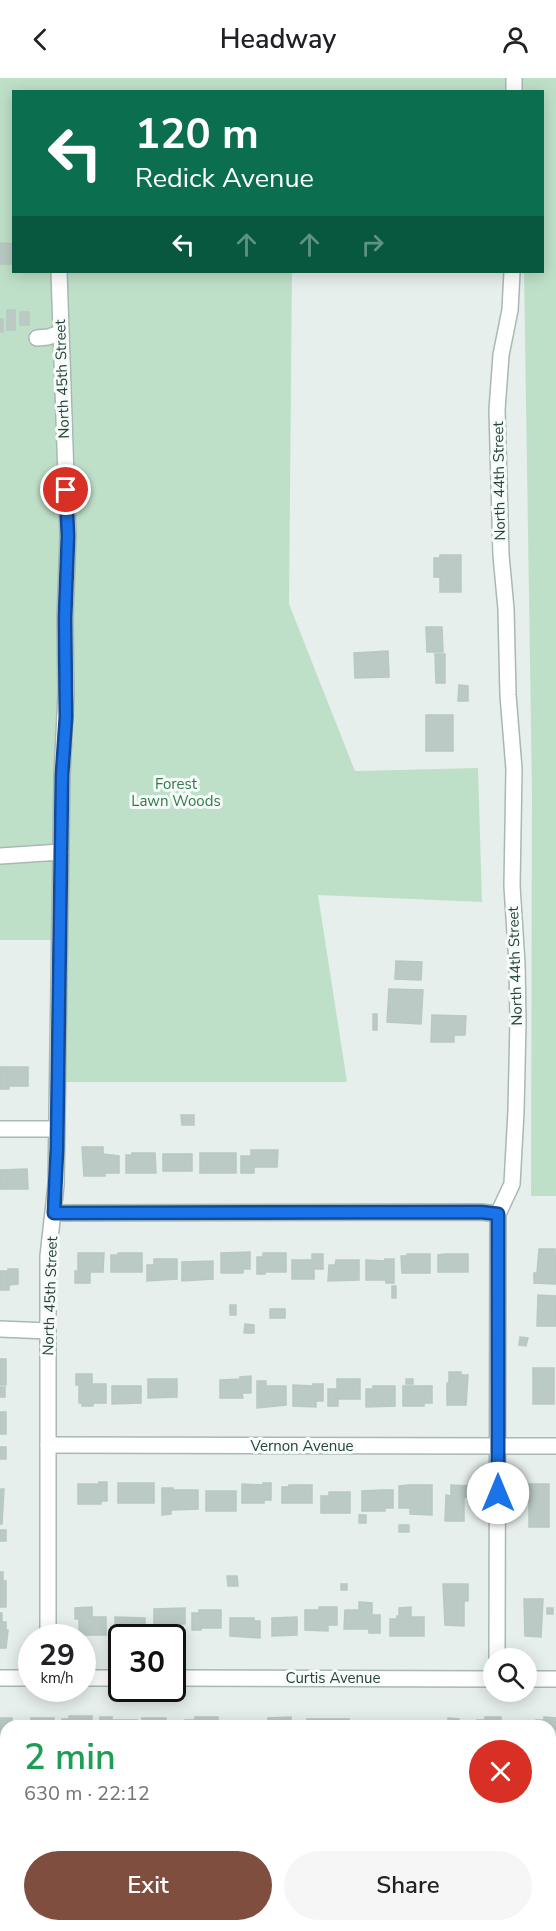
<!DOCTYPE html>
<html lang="en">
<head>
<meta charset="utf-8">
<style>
  body { margin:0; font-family:"Nunito Sans",sans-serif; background:#f6f6f6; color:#202124; height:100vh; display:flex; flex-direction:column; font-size:22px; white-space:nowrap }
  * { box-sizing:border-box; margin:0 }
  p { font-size:20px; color:#757577 }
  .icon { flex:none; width:33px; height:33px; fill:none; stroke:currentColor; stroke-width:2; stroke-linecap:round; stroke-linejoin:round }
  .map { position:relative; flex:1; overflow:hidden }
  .details { position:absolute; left:0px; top:1642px; width:556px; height:212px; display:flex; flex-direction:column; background:#fff; border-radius:18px 18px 0 0; box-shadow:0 3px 15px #0003 }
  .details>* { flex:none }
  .top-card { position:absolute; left:12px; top:12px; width:532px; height:183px; border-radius:0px; box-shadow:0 3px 15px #0003; background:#0b6e4f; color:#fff; overflow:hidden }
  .tools { position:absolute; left:483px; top:1570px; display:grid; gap:12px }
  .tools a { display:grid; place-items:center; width:54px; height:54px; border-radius:50%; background:#fff; box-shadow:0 3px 15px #0003; font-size:30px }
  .speed { position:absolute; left:18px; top:1546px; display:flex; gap:12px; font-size:30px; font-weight:700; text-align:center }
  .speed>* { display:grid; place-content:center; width:78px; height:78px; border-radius:50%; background:#fff; box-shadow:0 3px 15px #0003; line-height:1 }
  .speed small { font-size:15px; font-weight:400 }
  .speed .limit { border:3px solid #111; border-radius:9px; background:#fff; color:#111 }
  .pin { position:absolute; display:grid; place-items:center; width:51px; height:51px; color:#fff; margin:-26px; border:3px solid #fff; border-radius:50%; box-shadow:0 2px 6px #0007 }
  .me { position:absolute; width:66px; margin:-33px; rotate:0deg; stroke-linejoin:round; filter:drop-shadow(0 0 4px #0008) }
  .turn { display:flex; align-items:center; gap:21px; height:126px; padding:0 24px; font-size:27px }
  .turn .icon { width:78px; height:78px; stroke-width:2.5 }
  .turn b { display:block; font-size:42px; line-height:51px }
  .lanes { display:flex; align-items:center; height:57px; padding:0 24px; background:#0003; justify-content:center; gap:30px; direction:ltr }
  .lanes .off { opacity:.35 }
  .round { display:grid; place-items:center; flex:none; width:63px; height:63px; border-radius:32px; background:#f6f6f6 }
  .overview { display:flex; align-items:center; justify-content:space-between; height:102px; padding:0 24px }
  h1 { font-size:36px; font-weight:600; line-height:45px; color:#1e9e55 }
  .primary-button { display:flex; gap:12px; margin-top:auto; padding:12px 24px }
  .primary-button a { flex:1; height:69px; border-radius:36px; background:#7f4e3f; color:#fff; font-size:24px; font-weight:600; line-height:69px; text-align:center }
  .primary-button a+a { background:#f6f6f6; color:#202124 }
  header { display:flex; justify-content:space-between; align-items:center; height:78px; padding:0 24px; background:#fff; font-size:27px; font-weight:600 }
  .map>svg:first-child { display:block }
  .green { fill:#bfe0c8 }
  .building { fill:#bbcac4; stroke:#b8c9c2; stroke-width:1.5 }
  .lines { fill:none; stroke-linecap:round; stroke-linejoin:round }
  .minor-casing { stroke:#a8b8b2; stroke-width:18 }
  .minor { stroke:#fff; stroke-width:15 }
  .route-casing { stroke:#114b97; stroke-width:15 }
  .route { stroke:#1a73e8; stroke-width:10 }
  .labels { text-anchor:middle; stroke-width:6; stroke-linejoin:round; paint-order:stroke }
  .street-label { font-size:15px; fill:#24423a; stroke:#f7fbf9 }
  .park-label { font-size:15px; fill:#2d7a4b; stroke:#f7fbf9 }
</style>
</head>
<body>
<header><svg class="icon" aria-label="back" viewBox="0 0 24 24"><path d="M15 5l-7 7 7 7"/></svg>Headway<svg class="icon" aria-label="person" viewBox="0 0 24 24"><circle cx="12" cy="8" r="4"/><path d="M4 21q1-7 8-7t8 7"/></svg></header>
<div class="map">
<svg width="556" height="1853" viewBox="0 0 556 1853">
  <rect width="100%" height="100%" fill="#e6efeb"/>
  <g class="green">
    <polygon points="0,0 514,0 514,14 14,14 14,194 292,194 289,526 355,693 478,690 482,824 318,817 347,1004 58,1004 60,862 0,862"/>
    <polygon points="521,0 556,0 556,1118 531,1118 532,715 524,194 543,194 543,14 522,13"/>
  </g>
  <g class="building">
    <polygon points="0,165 13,166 14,185 11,186 0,186"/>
    <rect x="7" y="232" width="8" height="20"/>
    <rect x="20" y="234" width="9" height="13"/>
    <rect x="0" y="241" width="3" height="13"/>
    <polygon points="440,477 461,477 461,514 440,514 440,499 434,499 434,480 440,480"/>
    <polygon points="426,549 442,549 443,574 427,574"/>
    <polygon points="388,573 389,599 355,600 354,575"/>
    <polygon points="435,576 445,576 445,605 436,605"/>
    <polygon points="459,607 468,608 468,623 458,623"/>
    <rect x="426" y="637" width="27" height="36"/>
    <polygon points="396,883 422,884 421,902 395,901"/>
    <polygon points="389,911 423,912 421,946 387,944"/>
    <rect x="373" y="936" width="4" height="16"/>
    <polygon points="432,937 466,938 465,957 454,957 454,964 431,964"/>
    <polygon points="0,989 28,989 28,1008 9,1008 9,1011 0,1011"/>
    <polygon points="181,1037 194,1037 194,1047 182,1047"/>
    <polygon points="82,1069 103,1069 103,1076 119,1078 119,1095 105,1095 105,1098 84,1098"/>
    <polygon points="251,1072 278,1072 277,1089 254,1089 254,1095 241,1095 241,1078 251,1078"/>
    <polygon points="132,1075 155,1075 156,1095 126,1095 126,1077 132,1077"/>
    <rect x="200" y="1075" width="36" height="20"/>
    <rect x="163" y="1076" width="29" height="17"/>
    <polygon points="27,1091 28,1111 0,1111 0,1092"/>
    <polygon points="539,1171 555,1171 556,1206 534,1205 534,1195 537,1195"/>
    <polygon points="250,1174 250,1191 243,1191 243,1195 221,1195 221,1175"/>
    <polygon points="78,1175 104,1175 103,1194 90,1194 90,1205 75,1205 75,1193 78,1193"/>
    <polygon points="118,1175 142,1175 142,1194 111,1194 111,1177 118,1177"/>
    <polygon points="263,1175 286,1175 286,1194 265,1194 265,1196 257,1196 257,1179 263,1179"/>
    <polygon points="312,1176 323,1176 323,1191 314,1191 314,1201 292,1201 292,1182 312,1182"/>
    <polygon points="407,1176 430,1176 430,1195 402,1195 401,1178 407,1178"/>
    <polygon points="445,1176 468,1176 468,1194 438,1194 438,1177"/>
    <polygon points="154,1181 177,1181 177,1201 147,1203 147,1187 154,1187"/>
    <polygon points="385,1181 394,1181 394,1205 386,1205 386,1202 366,1202 366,1182 385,1183"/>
    <polygon points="336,1182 359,1182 359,1202 328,1203 329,1187 335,1187"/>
    <polygon points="213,1183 213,1201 182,1203 182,1184"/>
    <polygon points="8,1191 18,1191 18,1206 9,1207 9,1212 0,1212 0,1193 8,1193"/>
    <rect x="392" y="1208" width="4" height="12"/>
    <polygon points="538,1217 556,1218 556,1248 537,1248"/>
    <rect x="230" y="1227" width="6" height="10"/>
    <rect x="270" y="1231" width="15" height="9"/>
    <polygon points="245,1246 254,1247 254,1255 244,1255"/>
    <polygon points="520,1259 528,1260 526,1268 519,1267"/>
    <rect x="0" y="1281" width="6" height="26"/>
    <rect x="533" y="1290" width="21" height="36"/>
    <polygon points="449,1294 461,1294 461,1297 468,1297 466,1327 447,1327 447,1305 449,1305"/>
    <polygon points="76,1296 92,1296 92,1306 106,1306 106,1325 93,1325 93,1328 82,1328 82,1325 79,1325 79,1307 76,1307"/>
    <polygon points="251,1298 251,1315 242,1315 243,1320 220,1320 220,1302 240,1301 240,1299"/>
    <polygon points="148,1301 177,1301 177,1319 148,1320"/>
    <polygon points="337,1301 360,1301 360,1321 338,1321 338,1328 328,1328 328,1311 337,1311"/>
    <rect x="406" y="1301" width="7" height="5"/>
    <polygon points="257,1303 266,1303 266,1308 286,1308 286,1327 257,1330"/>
    <polygon points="313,1306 323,1306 323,1323 316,1323 316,1329 293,1328 293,1307 313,1308"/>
    <polygon points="112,1308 141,1308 141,1325 112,1326"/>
    <polygon points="373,1308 395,1308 395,1328 366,1329 366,1311 373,1311"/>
    <polygon points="403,1308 432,1308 432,1325 424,1325 424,1328 403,1328"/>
    <rect x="0" y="1309" width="5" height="10"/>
    <rect x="0" y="1334" width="6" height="22"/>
    <rect x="0" y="1369" width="6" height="12"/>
    <polygon points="99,1404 107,1404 107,1423 101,1423 101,1426 78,1426 78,1406 99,1406"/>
    <rect x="118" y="1405" width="36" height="20"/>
    <polygon points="263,1405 271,1405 271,1422 264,1422 264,1425 242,1425 242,1406 263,1407"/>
    <rect x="529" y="1406" width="20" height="43"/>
    <polygon points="289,1407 312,1407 312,1425 282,1425 282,1409 289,1409"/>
    <polygon points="409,1407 432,1407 432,1437 410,1436 410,1430 399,1430 399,1408"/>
    <polygon points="451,1407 468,1408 468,1419 464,1419 464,1443 445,1443 446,1417 451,1418"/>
    <polygon points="162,1410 173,1410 173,1412 198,1412 198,1431 171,1432 171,1436 162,1437"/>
    <polygon points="0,1411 4,1411 2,1446 0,1446"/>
    <polygon points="383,1412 393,1412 393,1430 385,1430 385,1433 362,1433 362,1413"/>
    <rect x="206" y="1413" width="30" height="20"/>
    <polygon points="329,1414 350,1414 350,1435 321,1435 321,1418 329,1418"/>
    <rect x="359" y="1437" width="7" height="8"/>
    <rect x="399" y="1447" width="10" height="7"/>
    <rect x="0" y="1452" width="6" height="11"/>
    <polygon points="0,1494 3,1494 3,1503 6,1503 6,1529 0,1529"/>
    <polygon points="227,1498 237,1498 238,1508 228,1508"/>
    <rect x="341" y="1506" width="6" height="6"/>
    <polygon points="443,1506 468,1506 468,1523 464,1523 464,1548 445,1547"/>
    <polygon points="524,1521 543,1521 541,1559 525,1558"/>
    <polygon points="359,1524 372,1525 372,1537 380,1537 380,1555 369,1555 369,1551 344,1551 345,1532 359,1532"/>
    <polygon points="92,1529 92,1539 106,1539 106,1557 79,1557 79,1541 75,1541 75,1530"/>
    <polygon points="319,1529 337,1529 337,1547 328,1547 328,1553 305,1552 305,1532 319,1532"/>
    <polygon points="411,1529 411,1539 424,1539 424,1558 390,1558 390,1541 397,1541 397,1538 399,1538 399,1530"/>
    <polygon points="185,1530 185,1546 176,1546 176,1551 154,1551 154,1531"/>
    <rect x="547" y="1530" width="6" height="6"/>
    <polygon points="199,1532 221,1532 221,1550 201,1550 201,1552 192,1552 192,1535 199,1535"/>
    <polygon points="0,1535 2,1535 2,1544 6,1544 6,1552 8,1552 6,1570 0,1570"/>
    <polygon points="115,1539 145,1540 145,1556 115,1557"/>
    <polygon points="297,1539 297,1557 272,1558 272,1540"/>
    <polygon points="230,1540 254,1540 254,1543 260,1543 260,1560 230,1558"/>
    <polygon points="69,1638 92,1638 92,1648 62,1648 62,1641 69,1641"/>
    <polygon points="100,1639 112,1639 112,1642 137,1642 137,1648 100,1648"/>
    <polygon points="195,1639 218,1639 218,1648 185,1648 185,1642 195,1642"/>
    <polygon points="291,1639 291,1648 260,1648 260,1645 268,1645 268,1640"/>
    <polygon points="485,1639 501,1639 501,1643 525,1643 525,1648 477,1648 477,1642 485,1642"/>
    <polygon points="544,1639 556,1640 556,1658 550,1658 550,1648 536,1648 536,1642 544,1642"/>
    <polygon points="0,1640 12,1640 12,1648 6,1648 6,1658 2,1658 2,1671 0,1671"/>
    <polygon points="31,1640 54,1640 54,1648 22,1648 22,1644 31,1644"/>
    <polygon points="142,1640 166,1640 166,1648 143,1648"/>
    <polygon points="448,1640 459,1641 459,1648 423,1648 424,1643 448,1643"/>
    <rect x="307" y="1641" width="42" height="7"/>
    <rect x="3" y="1702" width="3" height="13"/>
    <rect x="0" y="1734" width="6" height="25"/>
    <polygon points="550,1755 556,1755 556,1787 551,1787 550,1782"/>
  </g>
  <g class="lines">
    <defs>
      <g id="minor">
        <polyline points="514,14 514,0"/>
        <polyline points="37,260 48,259 60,255"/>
        <polyline points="0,778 61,774"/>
        <polyline points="0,1051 57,1051"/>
        <polyline points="54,1135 481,1134 498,1136"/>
        <polyline points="0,1251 48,1253"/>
        <polyline points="48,1367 556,1368"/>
        <polyline points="48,1560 48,1178 56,1107 62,697 66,616 65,540 68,457 59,194"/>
        <polyline points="497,1581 498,1136 512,1106 516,1033 518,943 517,886 512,808 514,691 508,617 506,531 501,477 497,332 501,277 510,232 512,194"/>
        <polyline points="0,1600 32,1600"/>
        <polyline points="82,1600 122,1600"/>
        <polyline points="172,1600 494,1601"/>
        <polyline points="526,1601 556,1601"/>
        <polyline points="0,1827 6,1827"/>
        <polyline points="550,1827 556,1827"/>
      </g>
    </defs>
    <use href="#minor" class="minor-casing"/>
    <use href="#minor" class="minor"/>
  </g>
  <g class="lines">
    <defs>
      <polyline id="route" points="66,412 68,458 65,540 66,639 62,697 57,1070 54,1135 481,1134 498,1136 498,1415"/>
    </defs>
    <use href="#route" class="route-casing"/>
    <use href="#route" class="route"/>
  </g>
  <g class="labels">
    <g class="street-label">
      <text transform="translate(62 301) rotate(-92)" y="5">North 45th Street</text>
      <text transform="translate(499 403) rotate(-91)" y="5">North 44th Street</text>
      <text transform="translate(515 888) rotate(-92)" y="5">North 44th Street</text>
      <text transform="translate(50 1218) rotate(-88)" y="5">North 45th Street</text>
      <text x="302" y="1373">Vernon Avenue</text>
      <text x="333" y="1605">Curtis Avenue</text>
    </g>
    <g class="park-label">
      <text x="176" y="711">Forest<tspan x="176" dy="17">Lawn Woods</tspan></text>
    </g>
  </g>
</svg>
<div class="tools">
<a><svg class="icon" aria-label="search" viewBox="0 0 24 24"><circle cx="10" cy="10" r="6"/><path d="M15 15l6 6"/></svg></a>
</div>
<div class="speed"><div>29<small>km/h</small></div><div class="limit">30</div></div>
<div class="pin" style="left:66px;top:412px;background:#d93025"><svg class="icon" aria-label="arrive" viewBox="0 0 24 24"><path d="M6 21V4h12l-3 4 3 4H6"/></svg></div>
<svg class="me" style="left:498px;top:1415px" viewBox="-20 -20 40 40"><circle r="19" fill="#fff"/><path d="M0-13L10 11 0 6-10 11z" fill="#1a73e8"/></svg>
<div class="top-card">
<div class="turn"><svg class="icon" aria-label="left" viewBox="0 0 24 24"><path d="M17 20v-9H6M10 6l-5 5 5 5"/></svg><div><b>120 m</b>Redick Avenue</div></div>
<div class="lanes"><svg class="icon" aria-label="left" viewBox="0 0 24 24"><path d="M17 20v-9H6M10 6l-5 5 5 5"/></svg><svg class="icon off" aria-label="ahead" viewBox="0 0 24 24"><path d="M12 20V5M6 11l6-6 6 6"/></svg><svg class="icon off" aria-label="ahead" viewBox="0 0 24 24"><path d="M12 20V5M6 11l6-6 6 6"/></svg><svg class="icon off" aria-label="right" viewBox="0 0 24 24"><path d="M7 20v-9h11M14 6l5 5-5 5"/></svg></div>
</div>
<section class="details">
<div class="overview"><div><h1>2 min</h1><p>630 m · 22:12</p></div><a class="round" style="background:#d93025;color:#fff"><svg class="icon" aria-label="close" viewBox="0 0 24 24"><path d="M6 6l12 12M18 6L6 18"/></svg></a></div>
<div class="primary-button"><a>Exit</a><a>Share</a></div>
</section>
</div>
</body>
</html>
